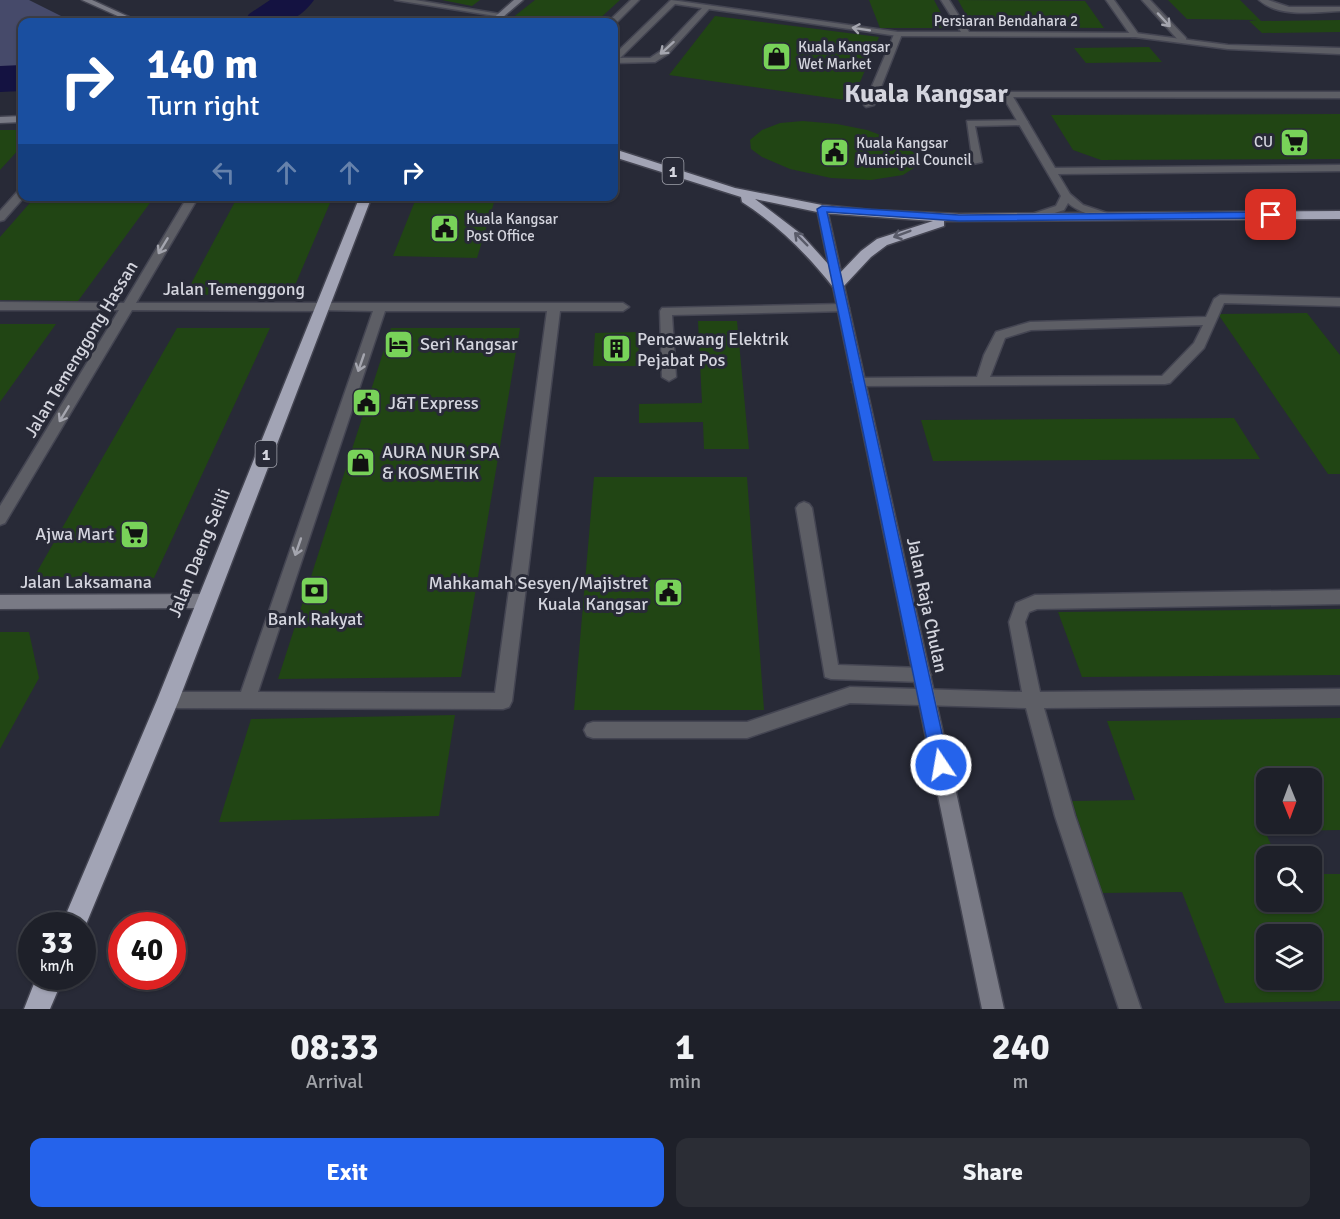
<!DOCTYPE html>
<html lang="en">
<head>
<meta charset="utf-8">
<style>
  body { margin:0; font-family:Signika,sans-serif; background:#2b2d35; color:#f1f3f6; height:100vh; display:flex; flex-direction:column; font-size:22px; white-space:nowrap }
  * { box-sizing:border-box; margin:0 }
  p { font-size:20px; color:#a1a3a8 }
  .icon { flex:none; width:33px; height:33px; fill:none; stroke:currentColor; stroke-width:2; stroke-linecap:round; stroke-linejoin:round }
  .map { position:relative; height:1009px; overflow:hidden }
  .drawer { display:flex; flex-direction:column; background:#1e2029; flex:1 }
  .drawer>* { flex:none }
  .guide { position:absolute; left:18px; top:18px; width:600px; height:183px; border-radius:12px; box-shadow:0 2px 4px #0004,0 0 0 2px #3c3e46; background:#1a4fa0; color:#fff; overflow:hidden }
  .needle { width:39px; rotate:179deg }
  .tools { position:absolute; left:1256px; top:768px; display:grid; gap:12px }
  .tools a { display:grid; place-items:center; width:66px; height:66px; border-radius:12px; background:#1e2029; box-shadow:0 2px 4px #0004,0 0 0 2px #3c3e46; font-size:30px }
  .speed { position:absolute; left:18px; top:912px; display:flex; gap:12px; font-size:30px; font-weight:700; text-align:center }
  .speed>* { display:grid; place-content:center; width:78px; height:78px; border-radius:50%; background:#1e2029; box-shadow:0 2px 4px #0004,0 0 0 2px #3c3e46; line-height:1 }
  .speed small { font-size:15px; font-weight:400 }
  .speed .limit { border:9px solid #d22; background:#fff; color:#111 }
  .pin { position:absolute; display:grid; place-items:center; width:51px; height:51px; color:#fff; margin:-26px; border-radius:12px; box-shadow:0 3px 9px #0006 }
  .me { position:absolute; width:66px; margin:-33px; rotate:348deg; stroke-linejoin:round; filter:drop-shadow(0 0 4px #0008) }
  .turn { display:flex; align-items:center; gap:21px; height:126px; padding:0 30px; font-size:27px }
  .turn .icon { width:78px; height:78px; stroke-width:2.5 }
  .turn b { display:block; font-size:42px; line-height:51px }
  .lanes { display:flex; align-items:center; height:57px; padding:0 30px; background:#0003; justify-content:center; gap:30px; direction:ltr }
  .lanes .off { opacity:.35 }
  .eta { display:flex; justify-content:space-evenly; align-items:center; height:102px; text-align:center }
  .eta b { font-size:36px; font-weight:700; line-height:42px }
  .primary-button { display:flex; gap:12px; margin-top:auto; padding:12px 30px }
  .primary-button a { flex:1; height:69px; border-radius:12px; background:#2563eb; color:#fff; font-size:24px; font-weight:700; line-height:69px; text-align:center }
  .primary-button a+a { background:#2b2d35; color:#f1f3f6 }
  .map>svg:first-child { display:block }
  .green { fill:#464a6a }
  .lines { fill:none; stroke-linecap:round; stroke-linejoin:round }
  .river { fill:#141241; fill-rule:evenodd }
  .building { fill:#214514; fill-rule:evenodd }
  .lane-casing { stroke:#444552; stroke-width:3 }
  .street-casing { stroke:#444552; stroke-width:3 }
  .secondary-casing { stroke:#444552; stroke-width:3 }
  .highway-casing { stroke:#444552; stroke-width:3 }
  .lane { fill:#5d5e65; fill-rule:evenodd }
  .street { fill:#5d5e65; fill-rule:evenodd }
  .secondary { fill:#797a85; fill-rule:evenodd }
  .highway { fill:#a2a4b5; fill-rule:evenodd }
  .oneway { stroke:#a4a5ae }
  .oneway2 { stroke:#595b69 }
  .route { fill:#2563eb; stroke:#184099; stroke-width:1.5 }
  .labels { text-anchor:middle; stroke-width:6; stroke-linejoin:round; paint-order:stroke }
  .far-street-label { font-size:15px; fill:#d4d5de; stroke:#282a37 }
  .far-poi-label { font-size:15px; fill:#d4d5de; stroke:#282a37; text-anchor:start }
  .shield { fill:#282a37; stroke:#a0a2ac; stroke-width:1.5 }
  .shield-label { font-size:16px; font-weight:bold; fill:#d4d5de }
  .street-label { font-size:18px; fill:#d4d5de; stroke:#282a37 }
  .poi-label { font-size:18px; fill:#d4d5de; stroke:#282a37; text-anchor:start }
  .far-town-label { font-size:26px; font-weight:bold; fill:#d4d5de; stroke:#282a37 }
</style>
</head>
<body>
<div class="map">
<svg width="1340" height="1009" viewBox="0 0 1340 1009">
  <rect width="100%" height="100%" fill="#282a37"/>
  <polygon class="green" points="0,0 29,0 73,22 22,22 22,68 0,69"/>
  <g class="lines">
    <g class="river">
      <path d="M270,0H314C294,28 274,22 244,22L249,14Z"/>
      <polygon points="22,65 22,91 0,92 0,66"/>
    </g>
  </g>
  <g class="building">
    <polygon points="442,0 480,0 472,6"/>
    <polygon points="535,0 620,0 596,22 507,22"/>
    <polygon points="869,0 934,0 949,28 880,28"/>
    <polygon points="958,0 1085,1 1104,28 973,27"/>
    <polygon points="1168,0 1240,0 1261,21 1340,20 1340,32 1262,33 1249,21 1257,20 1187,19"/>
    <polygon points="715,16 879,37 852,101 669,75"/>
    <polygon points="1149,47 1162,62 1086,63 1074,48"/>
    <polygon points="1340,114 1340,159 1101,160 1073,150 1051,115"/>
    <polygon points="803,121 837,124 867,130 891,139 918,155 920,164 903,175 871,180 831,178 790,169 762,157 751,149 750,140 762,130 780,123"/>
    <polygon points="0,130 22,130 22,146 0,170"/>
    <polygon points="36,196 155,196 78,301 0,300 0,237"/>
    <polygon points="238,196 333,196 296,283 272,294 185,295"/>
    <polygon points="417,196 496,196 477,258 393,256"/>
    <polygon points="1307,313 1340,355 1340,474 1328,474 1218,314"/>
    <polygon points="698,321 737,321 749,449 704,449 703,422 639,423 639,404 702,403"/>
    <polygon points="0,324 56,324 0,402"/>
    <polygon points="177,328 270,328 154,578 34,577"/>
    <polygon points="391,328 520,328 461,677 278,679"/>
    <polygon points="639,332 638,366 593,366 595,333"/>
    <polygon points="1234,418 1260,459 933,461 921,420"/>
    <polygon points="594,477 747,477 764,710 574,710"/>
    <polygon points="1340,609 1340,675 1082,677 1058,612"/>
    <polygon points="0,632 29,632 39,678 0,749"/>
    <polygon points="455,715 439,816 219,822 251,719"/>
    <path d="M1340,718V830L1265,831L1276,856H1266V902H1311V874H1340V1001L1225,1003L1182,892L1101,893L1072,801L1135,800L1107,721ZM1266,778H1311V824H1266ZM1266,934H1311V980H1266Z"/>
  </g>
  <g class="lines">
    <defs>
      <g id="lane">
        <polygon points="395,0 415,0 506,15 502,17"/>
        <polygon points="631,0 639,0 615,24 608,22"/>
        <polygon points="1106,0 1114,0 1139,35 1138,37 1132,37"/>
        <polygon points="1142,0 1150,0 1186,38 1186,42 1180,42"/>
        <polygon points="895,32 902,34 874,105 866,107 864,105"/>
        <polygon points="1007,92 1340,92 1340,98 1004,97 1004,93"/>
        <polygon points="1026,120 1028,122 1023,125 975,126 982,162 973,164 967,121"/>
        <path d="M1220,295L1340,298V306L1224,303L1204,348L1170,383L1165,384L859,386L852,382L859,378L977,377L984,355L996,332L1030,322L1206,317L1214,299ZM1203,325L1194,343L1162,376L990,377L1005,338L1031,330Z"/>
        <path d="M324,303H623L629,307L623,311H560L512,701L509,707L503,709L168,708L162,706L159,700L162,694L168,692H241L373,311L320,310V304ZM385,311H547L495,693L258,692Z"/>
        <polygon points="843,304 849,308 847,311 672,315 676,377 669,381 662,377 660,311 662,308"/>
        <polygon points="804,502 809,504 812,508 838,665 922,668 928,670 931,675 928,680 922,682 831,679 825,677 796,508 799,504"/>
        <polygon points="1340,590 1340,604 1037,609 1029,612 1025,622 1040,692 1340,689 1340,705 1044,708 1075,816 1141,1009 1119,1009 1055,816 1026,708 850,703 747,738 593,738 587,736 584,730 587,724 593,722 747,722 850,687 1022,692 1009,622 1016,603 1035,595"/>
      </g>
      <g id="street">
        <path d="M671,0L898,32H961L941,0H949L969,32L1135,33L1228,45L1340,48V54L1228,49L1135,37L898,36L709,9L668,54L655,62L614,63V55ZM675,4L702,8L662,50L650,58H620Z"/>
        <path d="M1259,0H1268L1289,7H1340V11C1315,12 1279,18 1259,0Z"/>
        <path d="M1007,92L1012,95L1055,168L1340,165V171L1058,174L1070,194L1083,205L1116,216L1115,218C1101,220 1078,212 1068,203L1064,210L1036,219L1031,216L1032,214L1056,206L1061,196L1002,95Z"/>
        <polygon points="22,190 22,196 25,196 4,220 0,221 0,211 18,191"/>
        <polygon points="188,196 199,196 136,303 324,303 330,307 324,311 132,310 5,523 0,525 0,506 119,310 0,310 0,302 124,303"/>
      </g>
      <g id="secondary">
        <polygon points="82,0 92,0 140,22 131,22"/>
        <polygon points="514,0 523,0 497,22 489,22"/>
        <polygon points="22,116 22,122 0,123 0,117"/>
        <polygon points="822,206 827,209 1004,1009 982,1009 817,209"/>
        <polygon points="208,594 214,596 216,601 214,606 208,608 0,609 0,595"/>
      </g>
      <g id="highway">
        <path d="M614,149L735,188L822,205L871,210L959,214L1340,211V219L944,221V226L887,245L871,257L843,287H833C806,253 778,225 742,202L741,197L614,157ZM755,199L822,213L933,221L877,239L861,251L838,275L801,234Z"/>
        <polygon points="360,196 372,196 179,700 82,934 82,926 61,926 157,700"/>
        <polygon points="37,976 64,976 50,1009 24,1009"/>
      </g>
    </defs>
    <use href="#lane" class="lane-casing"/>
    <use href="#street" class="street-casing"/>
    <use href="#secondary" class="secondary-casing"/>
    <use href="#highway" class="highway-casing"/>
    <use href="#lane" class="lane"/>
    <use href="#street" class="street"/>
    <use href="#secondary" class="secondary"/>
    <use href="#highway" class="highway"/>
  </g>
  <defs><path id="oneway-shaft" d="M-6 0H5M1.5-3L5.5 0L1.5 3" fill="none" stroke-width="1.6" stroke-linecap="round" stroke-linejoin="round" transform="scale(1.5)"/></defs>
  <g class="oneway">
    <use href="#oneway-shaft" transform="translate(1164 20) rotate(47)"/>
    <use href="#oneway-shaft" transform="translate(861 29) rotate(-171)"/>
    <use href="#oneway-shaft" transform="translate(667 48) rotate(138)"/>
    <use href="#oneway-shaft" transform="translate(163 246) rotate(121)"/>
    <use href="#oneway-shaft" transform="translate(361 363) rotate(109)"/>
    <use href="#oneway-shaft" transform="translate(64 414) rotate(121)"/>
    <use href="#oneway-shaft" transform="translate(298 547) rotate(109)"/>
  </g>
  <g class="oneway2">
    <use href="#oneway-shaft" transform="translate(902 234) rotate(159)"/>
    <use href="#oneway-shaft" transform="translate(801 239) rotate(-135)"/>
  </g>
  <polygon class="route" points="822,206 959,215 1271,212 1276,215 1271,218 959,221 827,212 949,765 947,771 941,773 935,771 932,765 817,209"/>
  <defs>
    <symbol id="shop-square" viewBox="-11 -11 22 22"><rect x="-9" y="-9" width="18" height="18" rx="4" fill="#78d259" stroke="#282a37"/><path d="M-5-2.5h2.3a2.7 3.5 0 0 1 5.4 0H5L5.5 6h-11ZM-1.5-2.5h3a1.5 2.3 0 0 0-3 0Z" fill="#111"/></symbol>
    <symbol id="supermarket-square" viewBox="-11 -11 22 22"><rect x="-9" y="-9" width="18" height="18" rx="4" fill="#78d259" stroke="#282a37"/><path d="M-6-5.5h2.5l.6 2H6L4.5 2H-2.5L-4.4-4H-6ZM-1.5 3.2a1.3 1.3 0 1 0 .1 0ZM3 3.2a1.3 1.3 0 1 0 .1 0Z" fill="#111"/></symbol>
    <symbol id="civic-square" viewBox="-11 -11 22 22"><rect x="-9" y="-9" width="18" height="18" rx="4" fill="#78d259" stroke="#282a37"/><path d="M-.6-6.5H3V-4.5H.6V-3L4-1V1h2V6H-6V1h2V-1L-.6-3ZM-1.2 2.5V6h2.4V2.5Z" fill="#111"/></symbol>
    <symbol id="hotel-square" viewBox="-11 -11 22 22"><rect x="-9" y="-9" width="18" height="18" rx="4" fill="#78d259" stroke="#282a37"/><path d="M-6-4.5h1.5V1H6V5H4.5V3h-9V5H-6ZM-4 0a1.8 1.8 0 1 1 3.6 0ZM.5 0V-2.5h3Q6-2.5 6 0Z" fill="#111"/></symbol>
    <symbol id="building-square" viewBox="-11 -11 22 22"><rect x="-9" y="-9" width="18" height="18" rx="4" fill="#78d259" stroke="#282a37"/><path d="M-4-6H4V6H1V3H-1V6H-4ZM-2.5-4.3h1.7v1.8h-1.7ZM.8-4.3h1.7v1.8H.8ZM-2.5-1h1.7V.8h-1.7ZM.8-1h1.7V.8H.8Z" fill="#111"/></symbol>
    <symbol id="bank-square" viewBox="-11 -11 22 22"><rect x="-9" y="-9" width="18" height="18" rx="4" fill="#78d259" stroke="#282a37"/><path d="M-6-4H6V4H-6ZM0-2.3a2.3 2.3 0 1 0 0 4.6a2.3 2.3 0 1 0 0-4.6Z" fill="#111"/></symbol>
  </defs>
  <g fill-rule="evenodd">
    <use href="#shop-square" x="760" y="40" width="33" height="33"/>
    <use href="#supermarket-square" x="1278" y="126" width="33" height="33"/>
    <use href="#civic-square" x="818" y="136" width="33" height="33"/>
    <use href="#civic-square" x="428" y="212" width="33" height="33"/>
    <use href="#hotel-square" x="382" y="328" width="33" height="33"/>
    <use href="#building-square" x="600" y="332" width="33" height="33"/>
    <use href="#civic-square" x="350" y="386" width="33" height="33"/>
    <use href="#shop-square" x="344" y="446" width="33" height="33"/>
    <use href="#supermarket-square" x="118" y="518" width="33" height="33"/>
    <use href="#bank-square" x="298" y="574" width="33" height="33"/>
    <use href="#civic-square" x="652" y="576" width="33" height="33"/>
  </g>
  <g class="labels">
    <g class="far-street-label">
      <text x="1006" y="26">Persiaran Bendahara 2</text>
    </g>
    <g class="far-poi-label">
      <text x="798" y="52">Kuala Kangsar<tspan x="798" dy="17">Wet Market</tspan></text>
      <text x="1273" y="147" text-anchor="end">CU</text>
      <text x="856" y="148">Kuala Kangsar<tspan x="856" dy="17">Municipal Council</tspan></text>
      <text x="466" y="224">Kuala Kangsar<tspan x="466" dy="17">Post Office</tspan></text>
    </g>
    <g class="shield">
      <rect x="662.5" y="158" width="21" height="26" rx="4.5"/>
      <rect x="255.5" y="441" width="21" height="26" rx="4.5"/>
    </g>
    <g class="shield-label">
      <text x="673" y="177">1</text>
      <text x="266" y="460">1</text>
    </g>
    <g class="street-label">
      <text x="234" y="295">Jalan Temenggong</text>
      <text transform="translate(81 349) rotate(-59)" y="6">Jalan Temenggong Hassan</text>
      <text transform="translate(199 553) rotate(-68)" y="6">Jalan Daeng Selili</text>
      <text x="86" y="588">Jalan Laksamana</text>
      <text transform="translate(927 605) rotate(78)" y="6">Jalan Raja Chulan</text>
    </g>
    <g class="poi-label">
      <text x="637" y="345">Pencawang Elektrik<tspan x="637" dy="21">Pejabat Pos</tspan></text>
      <text x="420" y="350">Seri Kangsar</text>
      <text x="388" y="409">J&amp;T Express</text>
      <text x="382" y="458">AURA NUR SPA<tspan x="382" dy="21">&amp; KOSMETIK</tspan></text>
      <text x="114" y="540" text-anchor="end">Ajwa Mart</text>
      <text x="648" y="589" text-anchor="end">Mahkamah Sesyen/Majistret<tspan x="648" dy="21">Kuala Kangsar</tspan></text>
      <text x="315" y="625" text-anchor="middle">Bank Rakyat</text>
    </g>
    <g class="far-town-label">
      <text x="926" y="102">Kuala Kangsar</text>
    </g>
  </g>
</svg>
<div class="tools">
<a><svg class="needle" viewBox="-14 -14 28 28"><path d="M0-13l5 13h-10z" fill="#e53935"/><path d="M0 13l5-13h-10z" fill="#a1a3a8"/></svg></a>
<a><svg class="icon" aria-label="search" viewBox="0 0 24 24"><circle cx="10" cy="10" r="6"/><path d="M15 15l6 6"/></svg></a>
<a><svg class="icon" aria-label="layers" viewBox="0 0 24 24"><path d="M12 4l9 5-9 5-9-5zM3 14l9 5 9-5"/></svg></a>
</div>
<div class="speed"><div>33<small>km/h</small></div><div class="limit">40</div></div>
<div class="pin" style="left:1271px;top:215px;background:#d93025"><svg class="icon" aria-label="arrive" viewBox="0 0 24 24"><path d="M6 21V4h12l-3 4 3 4H6"/></svg></div>
<svg class="me" style="left:941px;top:765px" viewBox="-20 -20 40 40"><circle r="17" fill="#2563eb" stroke="#fff" stroke-width="3"/><path d="M0-11L8 9 0 5-8 9z" fill="#fff"/></svg>
<div class="guide">
<div class="turn"><svg class="icon" aria-label="right" viewBox="0 0 24 24"><path d="M7 20v-9h11M14 6l5 5-5 5"/></svg><div><b>140 m</b>Turn right</div></div>
<div class="lanes"><svg class="icon off" aria-label="left" viewBox="0 0 24 24"><path d="M17 20v-9H6M10 6l-5 5 5 5"/></svg><svg class="icon off" aria-label="ahead" viewBox="0 0 24 24"><path d="M12 20V5M6 11l6-6 6 6"/></svg><svg class="icon off" aria-label="ahead" viewBox="0 0 24 24"><path d="M12 20V5M6 11l6-6 6 6"/></svg><svg class="icon" aria-label="right" viewBox="0 0 24 24"><path d="M7 20v-9h11M14 6l5 5-5 5"/></svg></div>
</div>
</div>
<section class="drawer">
<div class="eta">
<div><b>08:33</b><p>Arrival</p></div>
<div><b>1</b><p>min</p></div>
<div><b>240</b><p>m</p></div>
</div>
<div class="primary-button"><a>Exit</a><a>Share</a></div>
</section>
</body>
</html>
